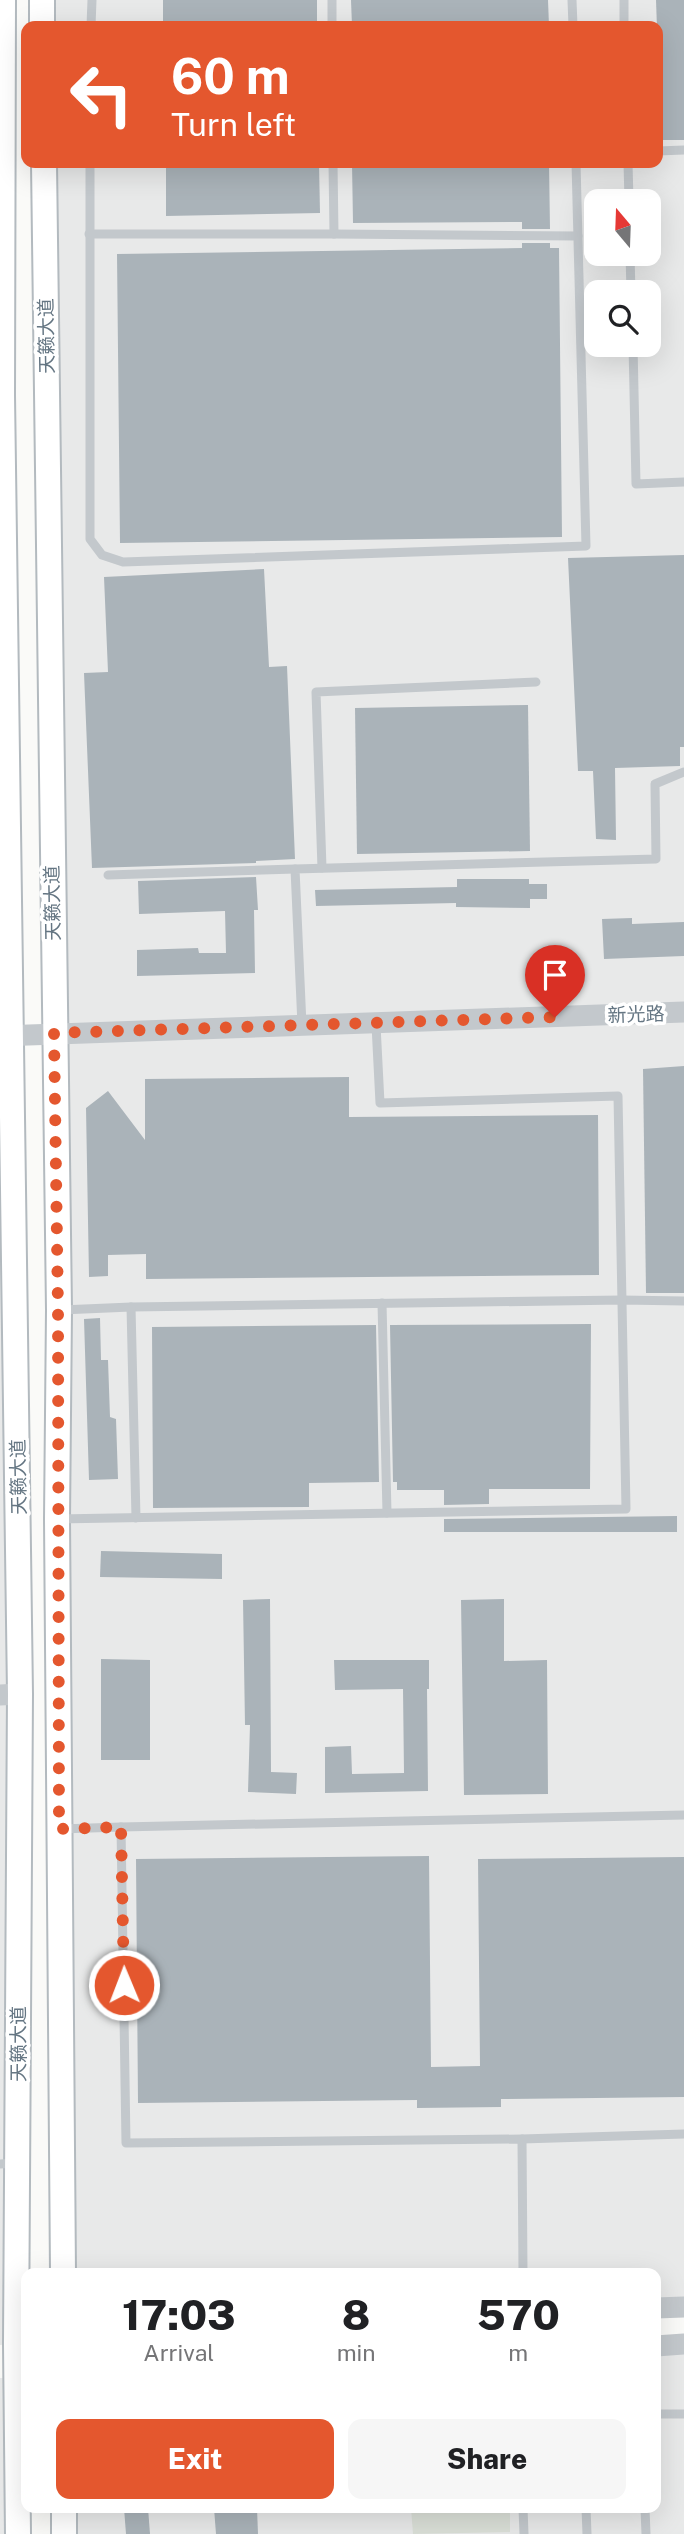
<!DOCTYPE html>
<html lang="en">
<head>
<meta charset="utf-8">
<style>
  body { margin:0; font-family:"Public Sans","Noto Sans SC",sans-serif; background:#f6f6f6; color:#202124; height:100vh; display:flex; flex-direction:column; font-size:26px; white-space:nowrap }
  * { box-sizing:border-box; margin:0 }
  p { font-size:23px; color:#757577 }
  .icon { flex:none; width:38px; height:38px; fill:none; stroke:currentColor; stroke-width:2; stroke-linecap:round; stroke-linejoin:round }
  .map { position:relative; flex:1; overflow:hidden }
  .details { position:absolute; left:21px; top:2268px; width:640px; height:245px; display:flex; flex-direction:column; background:#fff; border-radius:14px; box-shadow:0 7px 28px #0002 }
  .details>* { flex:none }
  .hud { position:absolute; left:21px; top:21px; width:642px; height:147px; border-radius:14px; box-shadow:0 7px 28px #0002; background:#e4572e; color:#fff; overflow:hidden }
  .needle { width:46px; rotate:341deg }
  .buttons { position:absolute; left:584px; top:189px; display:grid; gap:14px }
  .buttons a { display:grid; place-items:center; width:77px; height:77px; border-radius:14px; background:#fff; box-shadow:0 7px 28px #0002; font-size:35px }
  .pin { position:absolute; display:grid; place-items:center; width:60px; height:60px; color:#fff; margin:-72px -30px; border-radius:50% 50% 50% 0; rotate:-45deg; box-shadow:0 0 7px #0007 }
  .pin .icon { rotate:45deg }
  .me { position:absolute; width:77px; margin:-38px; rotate:359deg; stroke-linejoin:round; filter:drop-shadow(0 0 5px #0008) }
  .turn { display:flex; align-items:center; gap:24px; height:147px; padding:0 35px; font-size:32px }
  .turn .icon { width:91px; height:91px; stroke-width:2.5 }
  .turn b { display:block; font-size:49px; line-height:60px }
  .eta { display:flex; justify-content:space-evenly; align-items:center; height:119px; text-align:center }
  .eta b { font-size:42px; font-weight:800; line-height:49px }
  .cta { display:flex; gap:14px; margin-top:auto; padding:14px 35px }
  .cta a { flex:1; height:80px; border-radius:14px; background:#e4572e; color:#fff; font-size:28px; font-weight:800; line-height:80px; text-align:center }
  .cta a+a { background:#f6f6f6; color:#202124 }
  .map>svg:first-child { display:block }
  .built { fill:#e8e9e9; fill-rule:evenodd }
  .green { fill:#dadfd7 }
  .building { fill:#aab3b9 }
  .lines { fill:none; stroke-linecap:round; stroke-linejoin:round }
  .secondary-casing { stroke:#b3babf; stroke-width:28 }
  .service { stroke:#c3c8cc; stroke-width:9 }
  .tertiary { stroke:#c3c8cc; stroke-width:21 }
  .secondary { stroke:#fff; stroke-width:24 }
  .route { stroke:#e4572e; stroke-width:12; stroke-dasharray:0 21.6 }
  .labels { text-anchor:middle; stroke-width:7; stroke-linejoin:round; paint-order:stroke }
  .street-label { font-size:19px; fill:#657683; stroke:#fff }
</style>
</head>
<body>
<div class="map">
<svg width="684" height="2534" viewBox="0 0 684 2534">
  <rect width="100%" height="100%" fill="#fafaf8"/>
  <g class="built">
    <polygon points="0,0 16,2344 0,2345"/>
    <path d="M42,0H684V2311L656,2312V2273H63L44,163H658V26H42ZM597,201H649V254H597ZM597,292H649V345H597Z"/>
    <polygon points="684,2345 684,2534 64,2534 64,2508 656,2508 656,2346"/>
    <polygon points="0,2378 17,2378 18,2534 0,2534"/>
  </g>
  <polygon class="green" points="411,2508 510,2508 510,2532 413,2534"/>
  <g class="building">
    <rect x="163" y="0" width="154" height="26"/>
    <polygon points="351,0 548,0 549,26 352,26"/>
    <polygon points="656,0 684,0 684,140 661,140"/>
    <polygon points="166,163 319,163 320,213 166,216"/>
    <polygon points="352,163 549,163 550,229 522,229 522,222 353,223"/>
    <polygon points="522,243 550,243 550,248 559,248 562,537 120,543 117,254 522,248"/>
    <polygon points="684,555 684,747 680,747 680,766 615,768 616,840 596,839 593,771 578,771 568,558"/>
    <polygon points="264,569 269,667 287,666 295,859 256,861 256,863 92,868 84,673 108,672 104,577"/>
    <polygon points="528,705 530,851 357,854 355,708"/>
    <polygon points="256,877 258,910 254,910 255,973 137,976 137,950 198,948 199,953 226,953 225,911 139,914 138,881"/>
    <polygon points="457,879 529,879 529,884 547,884 547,899 530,899 530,908 456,907 456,903 316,906 315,890 457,887"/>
    <polygon points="632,918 632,924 684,922 684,956 604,959 602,919"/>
    <polygon points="684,1066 684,1293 646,1293 643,1069"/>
    <polygon points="349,1077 349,1117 598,1115 599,1275 146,1279 146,1254 108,1255 108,1276 89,1277 86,1108 108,1091 145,1140 145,1079"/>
    <polygon points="100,1318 101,1360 108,1360 110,1417 116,1419 118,1479 89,1480 84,1319"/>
    <polygon points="591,1324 590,1489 489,1489 489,1504 444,1505 444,1490 397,1490 397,1482 393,1482 390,1325"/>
    <polygon points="376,1325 379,1482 309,1483 309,1507 153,1508 152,1327"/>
    <polygon points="677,1516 677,1532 444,1532 444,1519"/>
    <polygon points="101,1551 222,1554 222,1579 100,1577"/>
    <polygon points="270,1599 271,1772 297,1773 296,1794 248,1792 250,1725 245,1725 243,1600"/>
    <polygon points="504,1599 504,1661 547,1660 548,1794 464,1795 461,1600"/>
    <polygon points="101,1659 150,1660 150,1760 101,1760"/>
    <polygon points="334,1660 429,1660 429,1689 427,1689 428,1791 325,1793 325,1747 351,1746 352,1774 404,1773 403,1689 335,1690"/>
    <polygon points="429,1856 431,2067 480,2066 478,1859 684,1857 684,2097 501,2099 501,2107 417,2108 417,2100 138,2103 136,1859"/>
    <polygon points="124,2508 148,2508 150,2534 126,2534"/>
    <polygon points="214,2508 257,2508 258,2534 216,2534"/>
  </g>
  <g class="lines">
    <defs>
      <g id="secondary">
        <polyline points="3,0 2,395 20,1694 16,2344 18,2534"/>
        <polyline points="42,0 42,26"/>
        <polyline points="44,163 59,1310 57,1519 63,2273"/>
        <polyline points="64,2508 64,2534"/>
      </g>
    </defs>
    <use href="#secondary" class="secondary-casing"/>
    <g class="service">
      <polyline points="332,0 332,26"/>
      <polyline points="572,0 573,26"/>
      <polyline points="624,0 624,26"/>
      <polyline points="91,26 92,0"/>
      <polyline points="658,151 684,150"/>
      <polyline points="90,163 90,539 102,555 123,562 586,546 576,163"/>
      <polyline points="628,163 629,201"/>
      <polyline points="89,234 334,234 333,163"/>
      <polyline points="334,234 578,236"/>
      <polyline points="630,254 631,292"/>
      <polyline points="633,345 636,484 684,482"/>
      <polyline points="322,868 316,692 536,682"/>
      <polyline points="108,875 295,869"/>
      <polyline points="302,1025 295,869 656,859 655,784 684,772"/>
      <polyline points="382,1303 387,1513"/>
      <polyline points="131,1307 622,1300 684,1301"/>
      <polyline points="61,1310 131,1307 136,1518"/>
      <polyline points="57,1519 626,1509 618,1096 380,1103 376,1025"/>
      <polyline points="60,1829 121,1827"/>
      <polyline points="522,2139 684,2134"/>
      <polyline points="0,2164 16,2163"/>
      <polyline points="523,2273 522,2139 126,2143 121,1827 684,1815"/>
      <polyline points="656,2414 684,2414"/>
      <polyline points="523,2508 524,2534"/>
      <polyline points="586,2508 587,2534"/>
      <polyline points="645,2508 646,2534"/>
    </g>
    <g class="tertiary">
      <polyline points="0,1036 684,1012"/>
      <polyline points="0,1695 20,1694"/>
      <polyline points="656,2308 684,2307"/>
      <polyline points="656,2346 684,2344"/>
    </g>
    <use href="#secondary" class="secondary"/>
  </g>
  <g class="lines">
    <polyline class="route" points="124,1985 121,1827 59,1829 58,1310 54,1033 555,1017"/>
  </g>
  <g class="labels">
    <g class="street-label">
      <text transform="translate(46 336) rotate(-91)" y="7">天籁大道</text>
      <text transform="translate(52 903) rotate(-91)" y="7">天籁大道</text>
      <text transform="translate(636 1014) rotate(-2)" y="7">新光路</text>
      <text transform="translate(18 1477) rotate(-91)" y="7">天籁大道</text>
      <text transform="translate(18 2044) rotate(-90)" y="7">天籁大道</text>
    </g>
  </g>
</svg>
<div class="buttons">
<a><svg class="needle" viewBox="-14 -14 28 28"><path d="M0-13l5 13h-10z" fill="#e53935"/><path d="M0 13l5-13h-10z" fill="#757577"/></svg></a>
<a><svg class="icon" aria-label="search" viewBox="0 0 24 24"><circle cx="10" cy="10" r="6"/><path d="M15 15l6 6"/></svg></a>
</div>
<div class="pin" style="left:555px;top:1017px;background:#d93025"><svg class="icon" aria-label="arrive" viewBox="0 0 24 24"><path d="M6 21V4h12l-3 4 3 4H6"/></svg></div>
<svg class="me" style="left:124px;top:1985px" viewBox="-20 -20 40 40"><circle r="17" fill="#e4572e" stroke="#fff" stroke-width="3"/><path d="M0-11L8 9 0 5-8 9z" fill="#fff"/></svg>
<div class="hud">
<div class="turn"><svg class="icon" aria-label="left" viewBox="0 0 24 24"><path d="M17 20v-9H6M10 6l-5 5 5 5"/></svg><div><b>60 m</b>Turn left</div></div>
</div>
<section class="details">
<div class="eta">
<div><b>17:03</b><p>Arrival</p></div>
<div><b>8</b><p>min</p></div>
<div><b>570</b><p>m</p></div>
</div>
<div class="cta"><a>Exit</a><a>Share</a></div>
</section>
</div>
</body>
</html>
